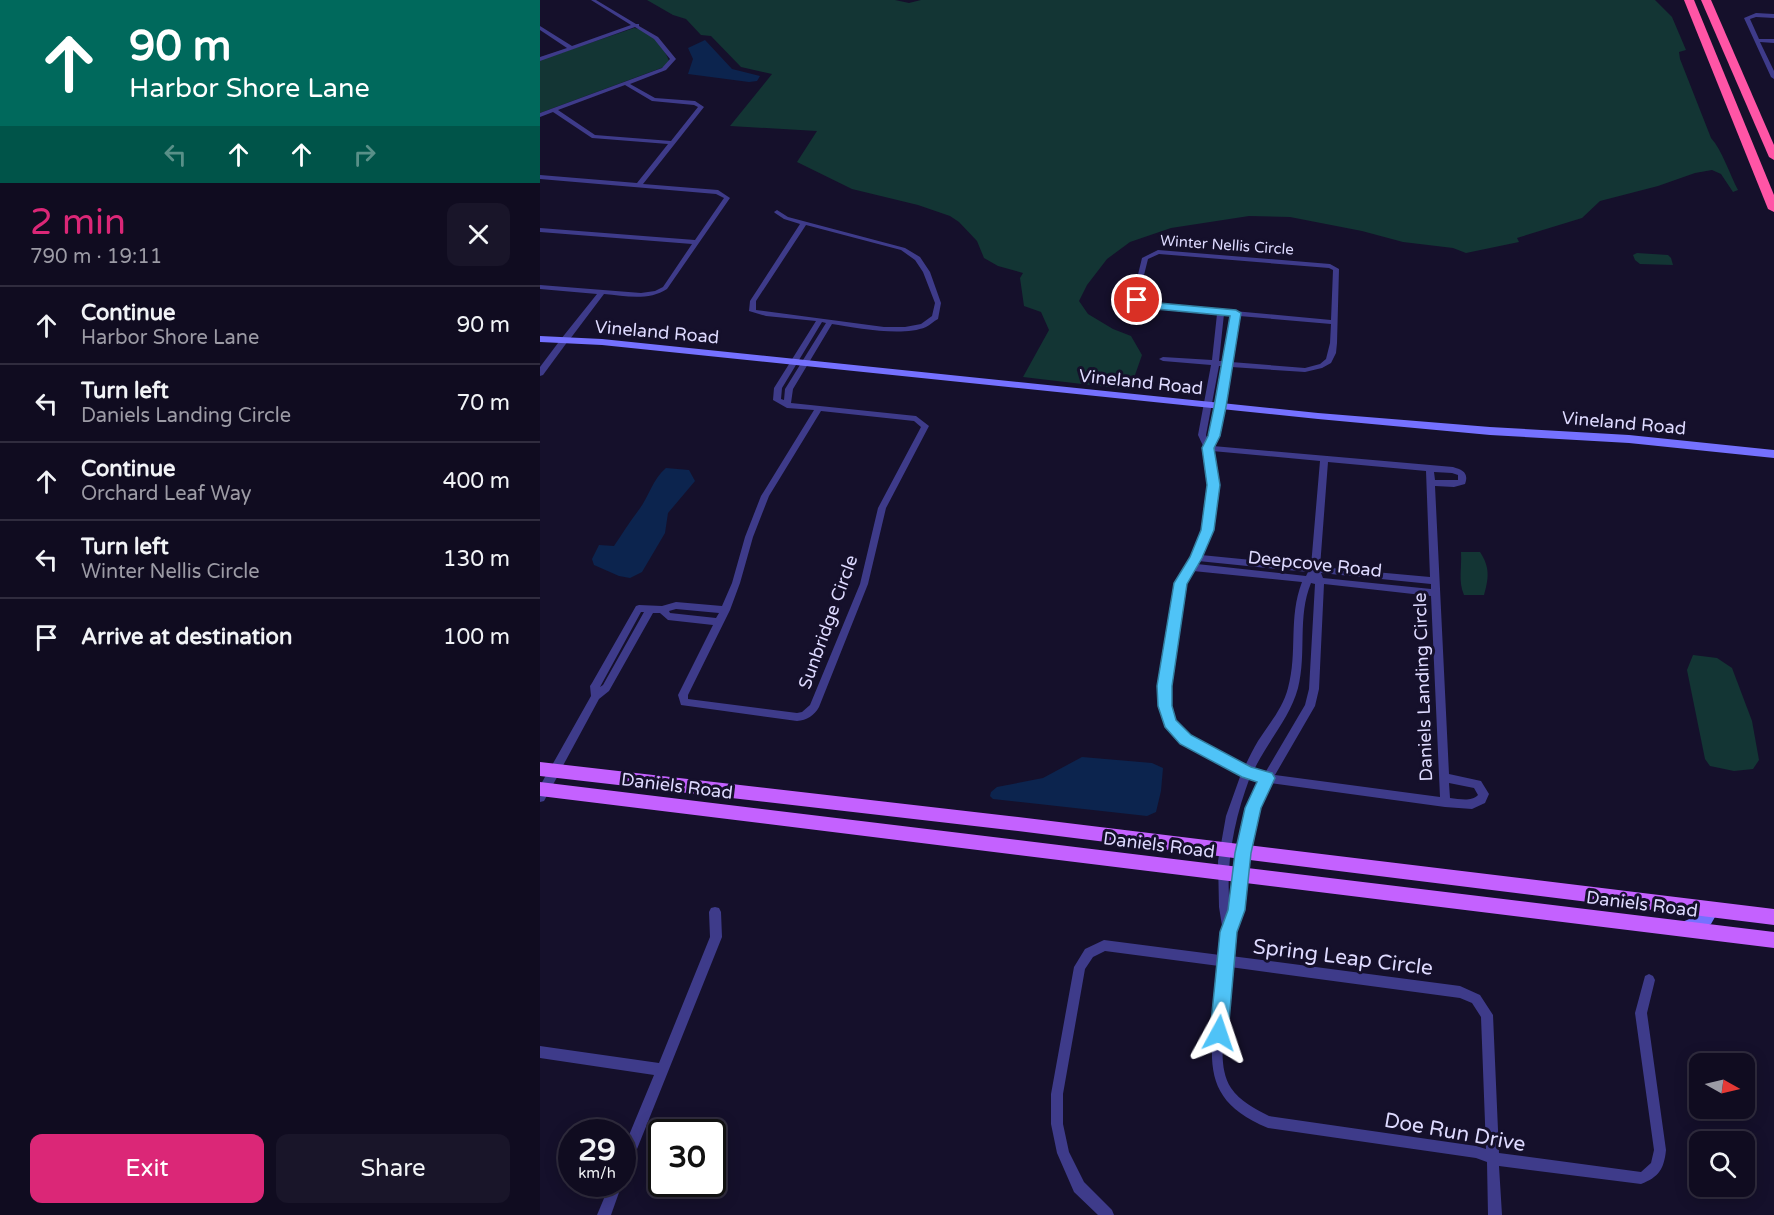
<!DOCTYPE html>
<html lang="en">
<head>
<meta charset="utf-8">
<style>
  body { margin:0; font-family:"Varela Round",sans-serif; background:#191529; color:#f1f3f6; height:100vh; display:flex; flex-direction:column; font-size:22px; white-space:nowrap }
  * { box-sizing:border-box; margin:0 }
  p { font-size:20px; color:#9c9ba5 }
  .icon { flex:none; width:33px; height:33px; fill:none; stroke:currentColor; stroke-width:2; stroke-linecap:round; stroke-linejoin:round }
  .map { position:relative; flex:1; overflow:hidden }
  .details { display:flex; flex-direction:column; background:#100c20; width:540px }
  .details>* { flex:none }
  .banner { background:#00695c; color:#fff; overflow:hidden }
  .needle { width:39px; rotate:98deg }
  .tools { position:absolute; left:1149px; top:1053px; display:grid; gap:12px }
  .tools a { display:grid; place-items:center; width:66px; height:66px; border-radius:12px; background:#100c20; box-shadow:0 3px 15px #0003,0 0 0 2px #302c3e; font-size:30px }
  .speed { position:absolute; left:18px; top:1119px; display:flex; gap:12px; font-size:30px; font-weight:700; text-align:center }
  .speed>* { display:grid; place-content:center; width:78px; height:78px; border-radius:50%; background:#100c20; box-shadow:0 3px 15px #0003,0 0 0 2px #302c3e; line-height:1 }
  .speed small { font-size:15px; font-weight:400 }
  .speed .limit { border:3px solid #111; border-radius:9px; background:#fff; color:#111 }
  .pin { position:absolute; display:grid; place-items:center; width:51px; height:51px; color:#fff; margin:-26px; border:3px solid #fff; border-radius:50%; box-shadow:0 2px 6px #0007 }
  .me { position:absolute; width:66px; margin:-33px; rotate:5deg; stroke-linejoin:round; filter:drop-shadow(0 0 4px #0008) }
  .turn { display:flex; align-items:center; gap:21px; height:126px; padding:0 30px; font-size:27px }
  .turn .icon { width:78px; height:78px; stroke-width:2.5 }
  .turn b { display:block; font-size:42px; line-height:51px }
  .lanes { display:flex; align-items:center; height:57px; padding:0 30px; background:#0003; justify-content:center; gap:30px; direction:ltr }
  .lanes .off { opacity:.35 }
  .round { display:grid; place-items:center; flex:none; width:63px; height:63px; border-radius:12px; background:#191529 }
  .head { display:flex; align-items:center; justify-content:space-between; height:102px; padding:0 30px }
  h1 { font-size:36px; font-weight:600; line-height:45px; color:#db2777 }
  .action { display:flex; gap:12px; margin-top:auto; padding:12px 30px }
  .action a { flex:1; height:69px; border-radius:12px; background:#db2777; color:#fff; font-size:24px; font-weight:600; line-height:69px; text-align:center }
  .action a+a { background:#191529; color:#f1f3f6 }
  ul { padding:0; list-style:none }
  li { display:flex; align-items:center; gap:18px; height:78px; padding:0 30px; border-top:2px solid #302c3e }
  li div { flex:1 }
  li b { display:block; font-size:22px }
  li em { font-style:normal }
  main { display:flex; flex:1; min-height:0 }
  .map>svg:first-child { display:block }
  .green { fill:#133534 }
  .water { fill:#0c244e }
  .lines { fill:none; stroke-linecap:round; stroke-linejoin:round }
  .minor { fill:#3e3b8a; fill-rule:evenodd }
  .tertiary { fill:#3e3b8a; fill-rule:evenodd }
  .secondary { fill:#7571ff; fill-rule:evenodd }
  .primary { fill:#c461ff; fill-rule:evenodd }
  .motorway { fill:#ff55a6; fill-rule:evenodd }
  .route { fill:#4fc3f7; stroke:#337fa1; stroke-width:1.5 }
  .labels { text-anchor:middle; stroke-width:6; stroke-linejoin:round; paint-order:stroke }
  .far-street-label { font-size:15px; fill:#dedaff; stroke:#15102b }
  .street-label { font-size:18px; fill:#dedaff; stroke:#15102b }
  .near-street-label { font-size:21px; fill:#dedaff; stroke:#15102b }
</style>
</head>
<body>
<main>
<section class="details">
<div class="banner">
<div class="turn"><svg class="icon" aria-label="ahead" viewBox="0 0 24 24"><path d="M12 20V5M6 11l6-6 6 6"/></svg><div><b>90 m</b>Harbor Shore Lane</div></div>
<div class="lanes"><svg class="icon off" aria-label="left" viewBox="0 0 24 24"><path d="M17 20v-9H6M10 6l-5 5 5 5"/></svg><svg class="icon" aria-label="ahead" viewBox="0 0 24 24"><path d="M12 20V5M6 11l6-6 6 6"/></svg><svg class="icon" aria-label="ahead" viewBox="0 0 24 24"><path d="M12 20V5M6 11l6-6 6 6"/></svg><svg class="icon off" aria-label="right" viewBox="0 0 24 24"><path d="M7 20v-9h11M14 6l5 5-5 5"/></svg></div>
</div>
<div class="head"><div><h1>2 min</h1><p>790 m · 19:11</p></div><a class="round"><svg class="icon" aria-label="close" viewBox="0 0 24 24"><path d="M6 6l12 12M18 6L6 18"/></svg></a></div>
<ul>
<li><svg class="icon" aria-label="ahead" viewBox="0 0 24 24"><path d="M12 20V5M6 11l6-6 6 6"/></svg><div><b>Continue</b><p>Harbor Shore Lane</p></div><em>90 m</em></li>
<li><svg class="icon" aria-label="left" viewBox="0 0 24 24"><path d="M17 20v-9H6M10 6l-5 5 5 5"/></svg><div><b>Turn left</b><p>Daniels Landing Circle</p></div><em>70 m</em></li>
<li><svg class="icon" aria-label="ahead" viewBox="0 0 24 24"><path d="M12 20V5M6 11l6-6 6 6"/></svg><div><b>Continue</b><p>Orchard Leaf Way</p></div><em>400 m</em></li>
<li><svg class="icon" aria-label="left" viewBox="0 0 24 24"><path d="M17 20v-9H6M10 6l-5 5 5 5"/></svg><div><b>Turn left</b><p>Winter Nellis Circle</p></div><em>130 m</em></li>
<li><svg class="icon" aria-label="arrive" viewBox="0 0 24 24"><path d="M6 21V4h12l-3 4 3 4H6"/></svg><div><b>Arrive at destination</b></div><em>100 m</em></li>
</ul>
<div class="action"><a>Exit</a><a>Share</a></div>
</section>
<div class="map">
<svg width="1234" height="1215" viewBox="0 0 1234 1215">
  <rect width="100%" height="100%" fill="#15102b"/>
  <g class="green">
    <path d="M107,0H355L369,3L381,0H1115L1132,17L1146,50L1139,52L1140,59L1171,138C1182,150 1190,175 1198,190L1193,192L1181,174L1172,170L1155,173L1118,186L1060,201L1042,218L977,238L979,242L926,253L913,248L863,242L822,231L750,217L709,216L631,228L590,242L567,259L547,285L539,301L548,314L573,329L591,336L602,355L595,375L593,390L483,377L509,330L501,312L484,306L480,278L483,273L458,266L444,258L437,241L419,222L410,216L378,205L312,189L257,162L277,131L190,126L232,74L201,67L171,36L161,35L146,19L133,15Z"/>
    <path d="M94,28C109,29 124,47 129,61L124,67L0,113V60Z"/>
    <polygon points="1097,253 1128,255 1131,258 1133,265 1100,264 1095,260 1093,255"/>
    <path d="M921,552H940C950,567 949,578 944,595H924C918,581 922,568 921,552Z"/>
    <polygon points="1153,655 1177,658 1192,668 1212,721 1219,760 1213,769 1194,771 1170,766 1165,759 1147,670"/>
  </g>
  <g class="water">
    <polygon points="165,40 192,69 220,76 217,81 209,82 148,74 153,59 148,48"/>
    <path d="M126,468L149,470L155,481L128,513L125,533L102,572L90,578L79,576L54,565L52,559L59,545L74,546C82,534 89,523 98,511C109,497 112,480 126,468Z"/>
    <polygon points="542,757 612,763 623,768 621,791 616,812 607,816 453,799 450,796 451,792 457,787 503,778"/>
  </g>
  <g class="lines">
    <g class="minor">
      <path d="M51,0H56L96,24H99V26L118,37L136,59L126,70L90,84L115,98L155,101L164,107L103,184L178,190L190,198L127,289C109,301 85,296 64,294L27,343H24L20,341L21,339L57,294L0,289V285L101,293L115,291L123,287L152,244L0,232V228L155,240L184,198L176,194L0,179V175L97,183L128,144L52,138L13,112L0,117V113L122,68L130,59L114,39L95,27L0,61V57L27,48L0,30V26L32,46L91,25ZM85,85L112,101L154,105L158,107L131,141L55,135L18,110Z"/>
      <polygon points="1216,13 1234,14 1234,18 1216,17 1210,19 1219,39 1234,39 1234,43 1220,42 1234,71 1234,79 1231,77 1204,18"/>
      <path d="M237,210L248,217L365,248L380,257L390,272L401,303L398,319C394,321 390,325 386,327C363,337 316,328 292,324L253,389L251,403L376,416L389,426L346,508L328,584L279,707C274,716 267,720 257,721L141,705L138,695L173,625L128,620L120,613H113L69,691L59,699L19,773L15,774L11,773L10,770L11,767L51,696L50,686L52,683L96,606L99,605L122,606L136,602L182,606L192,583L205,537L221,496L274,410L247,408L233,400L234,388L276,321L226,316L209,311L210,301L260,224L244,219L235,213L234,212ZM266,225L361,250L375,260L383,272L395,303L392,316L381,324L365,327H344L216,310V301ZM282,322L286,323L245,389L244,400L241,399L242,388ZM281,411L374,421L381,427L338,508L320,584L270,705L262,712L257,713L148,699V695L190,610L200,583L213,537L229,496ZM136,609L179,613L176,618L130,613L129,611ZM101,612H104L63,685L60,687Z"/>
      <path d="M618,250L790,264L799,269L797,343L796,353L791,363L782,368L765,372L691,367L678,436L673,446L913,467C923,470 929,473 925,484L914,487L895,486L909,774L941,781L949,794L945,803L932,809L905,807L730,783C710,818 710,858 704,897C701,909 697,920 694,933C692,940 692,948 691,956L920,986L940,995L953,1015L959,1153L1101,1172L1111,1163L1114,1150L1095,1013L1105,976L1109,974L1113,976L1115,980L1107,1013L1126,1150C1124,1169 1119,1177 1101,1184L959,1166L962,1215H948L947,1162L936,1158L728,1128C668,1103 668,1070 675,1012C677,996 678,981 679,966L565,951L553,957L545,969L523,1094V1124L529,1152L544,1182L572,1210L574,1215H558L534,1192L517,1153L511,1124V1094L534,967L545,949L564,940L680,955L683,932L679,907L678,861L686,816L701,774L642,743L627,726L620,706V686L637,583L652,557L663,530L670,485L664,448L658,435L671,365L623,361L619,359L623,357L672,360L677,314L605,307L595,301L593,295L602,258ZM619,254L789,268L793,270L791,320L607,303L600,299L599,295L608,259ZM684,314L692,315L684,361H679ZM699,316L791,324L790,343L786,359L780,364L765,368L691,362ZM679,366H683L676,407L668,440L666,435ZM672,451L780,461L771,566L661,555L671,530L678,485ZM788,462L886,471L890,577L780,567ZM894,472L912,473L918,475V480H895ZM658,561L768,572L766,576L657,564ZM653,571L762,582C748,618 758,652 748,688C743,708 729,724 718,741C713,749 709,758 705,766L648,737L634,721L630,706V686L645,583ZM781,573L891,584V589L783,578ZM771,583L775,584L769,689L765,705L725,773L714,770C727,742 750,718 758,688C767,653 757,617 771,583ZM784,584L891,596L900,797L735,775L775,706L779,689ZM710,777L721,781C698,819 698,866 690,910C685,864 694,820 710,777ZM909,783L934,788L938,795C931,802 920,799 910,798ZM690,967L920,998L932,1003L941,1017L946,1149L936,1146L729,1116C715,1109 700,1101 691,1088C677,1066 684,1034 687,1010C688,995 689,981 690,967Z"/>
      <polygon points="175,907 179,908 181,912 182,937 87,1174 82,1175 82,1152 114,1075 0,1058 0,1046 119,1063 170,937 169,912 171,908"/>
      <polygon points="70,1184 82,1184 71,1215 57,1215"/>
    </g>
    <g class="tertiary">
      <polygon points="24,338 28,341 3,375 0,376 0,367 21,339"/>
      <polygon points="15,765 19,766 21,770 4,801 0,802 0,786 11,766"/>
    </g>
    <g class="secondary">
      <polygon points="0,336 62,339 778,413 950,427 1089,435 1234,450 1234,458 1089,443 950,435 778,419 62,345 0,342"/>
      <polygon points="1172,903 1177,905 1179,910 1171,924 1145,935 1140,933 1138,928 1140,923 1161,914 1167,905"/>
    </g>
    <g class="primary">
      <polygon points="0,762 469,816 1234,909 1234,925 469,830 0,776"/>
      <polygon points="0,782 1234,932 1234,948 0,796"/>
    </g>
    <g class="motorway">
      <polygon points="1144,0 1154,0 1234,195 1234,212 1228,209"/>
      <polygon points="1161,0 1171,0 1234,145 1234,160 1229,157"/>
    </g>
  </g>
  <polygon class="route" points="597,297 608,302 696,310 701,313 686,407 680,436 674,448 680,485 674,530 662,558 647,584 632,686 632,706 636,720 651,735 711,767 732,773 735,778 721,808 711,853 705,910 697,932 688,1033 685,1039 679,1042 673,1039 670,1033 680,932 688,910 695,853 705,808 717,782 702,777 640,744 625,727 618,706 617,686 634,583 650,557 661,530 667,485 662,448 668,436 674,407 690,316 605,308 592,300"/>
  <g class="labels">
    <g class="far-street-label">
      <text transform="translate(687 245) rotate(4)" y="5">Winter Nellis Circle</text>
    </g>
    <g class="street-label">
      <text transform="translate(117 332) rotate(5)" y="6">Vineland Road</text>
      <text transform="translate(601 382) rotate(6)" y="6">Vineland Road</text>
      <text transform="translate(1084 423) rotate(5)" y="6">Vineland Road</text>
      <text transform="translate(775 564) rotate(6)" y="6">Deepcove Road</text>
      <text transform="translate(288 622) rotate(-70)" y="6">Sunbridge Circle</text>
      <text transform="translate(883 687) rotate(-92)" y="6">Daniels Landing Circle</text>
      <text transform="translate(137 786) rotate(7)" y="6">Daniels Road</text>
      <text transform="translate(619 845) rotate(7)" y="6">Daniels Road</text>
      <text transform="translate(1102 904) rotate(7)" y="6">Daniels Road</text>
    </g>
    <g class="near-street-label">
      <text transform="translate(803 957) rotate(7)" y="7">Spring Leap Circle</text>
      <text transform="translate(915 1132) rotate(10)" y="7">Doe Run Drive</text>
    </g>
  </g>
</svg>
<div class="tools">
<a><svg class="needle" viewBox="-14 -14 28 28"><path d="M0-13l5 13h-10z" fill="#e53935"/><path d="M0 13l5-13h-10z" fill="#9c9ba5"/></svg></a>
<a><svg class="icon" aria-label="search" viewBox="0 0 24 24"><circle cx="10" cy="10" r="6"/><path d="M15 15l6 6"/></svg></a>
</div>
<div class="speed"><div>29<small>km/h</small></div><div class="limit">30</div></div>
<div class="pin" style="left:597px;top:300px;background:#d93025"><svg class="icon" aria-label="arrive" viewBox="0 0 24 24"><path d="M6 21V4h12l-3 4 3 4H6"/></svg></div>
<svg class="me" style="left:679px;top:1033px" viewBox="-20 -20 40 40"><path d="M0-17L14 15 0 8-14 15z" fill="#4fc3f7" stroke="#fff" stroke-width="4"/></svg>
</div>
</main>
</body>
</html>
